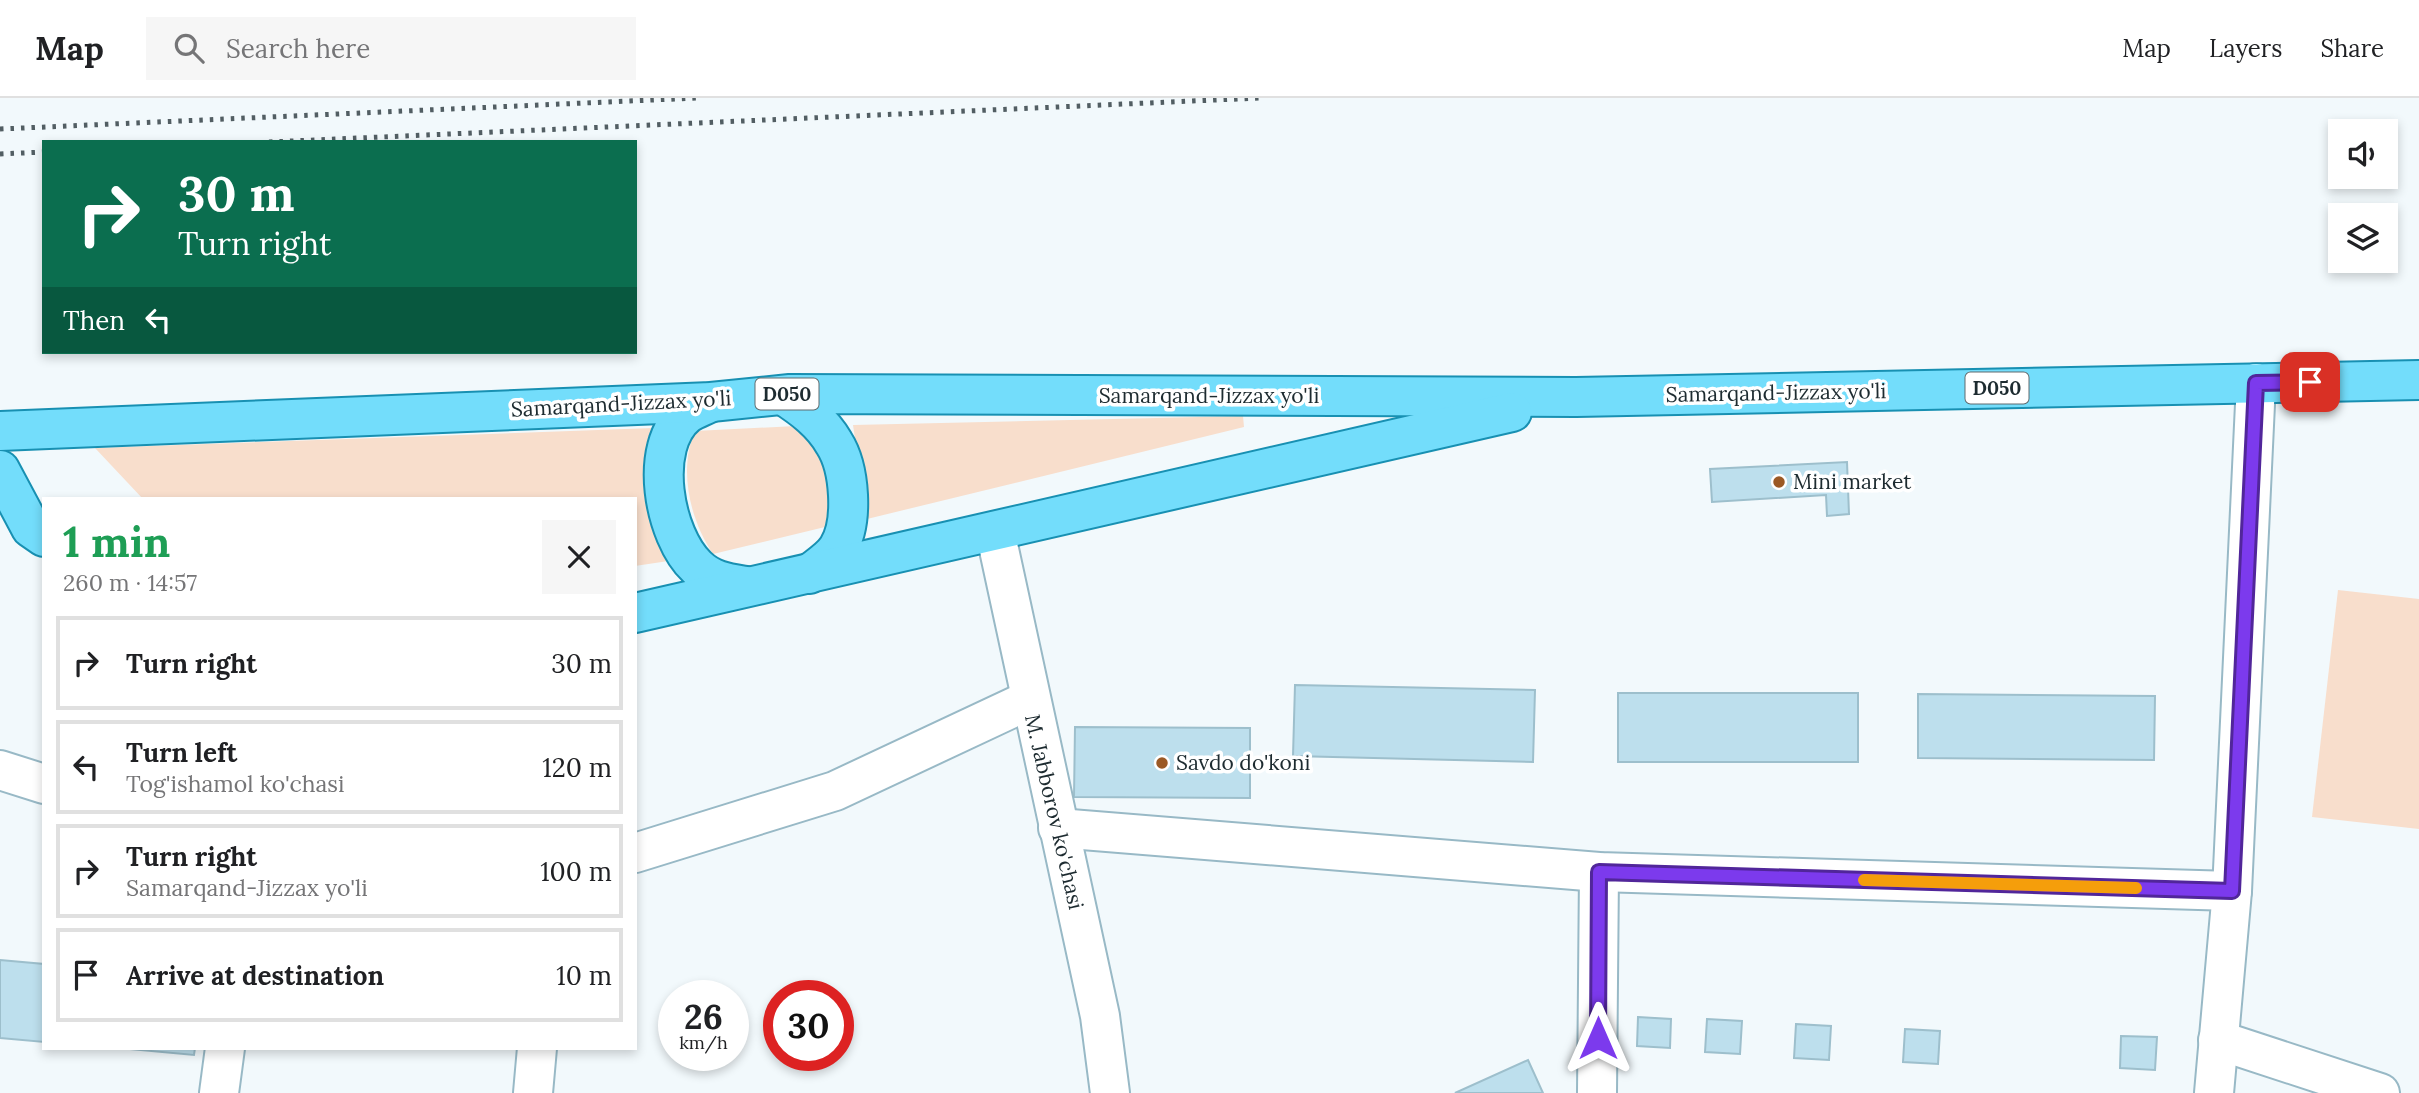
<!DOCTYPE html>
<html lang="en">
<head>
<meta charset="utf-8">
<style>
  body { margin:0; font-family:Lora,serif; background:#f6f6f6; color:#202124; height:100vh; display:flex; flex-direction:column; font-size:26px; white-space:nowrap }
  * { box-sizing:border-box; margin:0 }
  p { font-size:23px; color:#757577 }
  .icon { flex:none; width:38px; height:38px; fill:none; stroke:currentColor; stroke-width:2; stroke-linecap:round; stroke-linejoin:round }
  .map { position:relative; flex:1; overflow:hidden }
  .details { position:absolute; left:42px; top:399px; width:595px; height:553px; display:flex; flex-direction:column; background:#fff; border-radius:0px; box-shadow:0 4px 10px #0003 }
  .details>* { flex:none }
  .guide { position:absolute; left:42px; top:42px; width:595px; height:214px; border-radius:0px; box-shadow:0 4px 10px #0003; background:#0b6e4f; color:#fff; overflow:hidden }
  .tools { position:absolute; left:2328px; top:21px; display:grid; gap:14px }
  .tools a { display:grid; place-items:center; width:70px; height:70px; border-radius:0px; background:#fff; box-shadow:0 4px 10px #0003; font-size:35px }
  .speed { position:absolute; left:658px; top:882px; display:flex; gap:14px; font-size:35px; font-weight:700; text-align:center }
  .speed>* { display:grid; place-content:center; width:91px; height:91px; border-radius:50%; background:#fff; box-shadow:0 4px 10px #0003; line-height:1 }
  .speed small { font-size:18px; font-weight:400 }
  .speed .limit { border:10px solid #d22; background:#fff; color:#111 }
  .pin { position:absolute; display:grid; place-items:center; width:60px; height:60px; color:#fff; margin:-30px; border-radius:14px; box-shadow:0 4px 10px #0006 }
  .me { position:absolute; width:77px; margin:-38px; rotate:0deg; stroke-linejoin:round; filter:drop-shadow(0 0 5px #0008) }
  .turn { display:flex; align-items:center; gap:24px; height:147px; padding:0 21px; font-size:32px }
  .turn .icon { width:91px; height:91px; stroke-width:2.5 }
  .turn b { display:block; font-size:49px; line-height:60px }
  .then { display:flex; align-items:center; height:66px; padding:0 21px; background:#0003; gap:14px; font-size:26px }
  .round { display:grid; place-items:center; flex:none; width:74px; height:74px; border-radius:0px; background:#f6f6f6 }
  .head { display:flex; align-items:center; justify-content:space-between; height:119px; padding:0 21px }
  h1 { font-size:42px; font-weight:800; line-height:52px; color:#1e9e55 }
  ul { padding:0; list-style:none }
  li { display:flex; align-items:center; gap:21px; height:94px; margin:0 14px 10px; padding:0 7px; border:4px solid #e0e0e0; border-radius:0px }
  li div { flex:1 }
  li b { display:block; font-size:26px }
  li em { font-style:normal }
  header { display:flex; align-items:center; gap:42px; box-sizing:border-box; height:98px; padding:0 35px; background:#fff; border-bottom:2px solid #e0e0e0 }
  header strong { font-size:33px }
  nav { display:flex; gap:38px; margin-inline-start:auto; font-size:24px }
  .search { width:490px; height:63px; background:#f6f6f6; display:flex; align-items:center; gap:18px; box-sizing:border-box; padding:0 24px; border-radius:0px; color:#757577; font-size:26px }
  .map>svg:first-child { display:block }
  .green { fill:#f8decc }
  .building { fill:#bddfed; stroke:#9dbfcc; stroke-width:2 }
  .lines { fill:none; stroke-linecap:round; stroke-linejoin:round }
  .minor-casing { stroke:#98b9c6; stroke-width:42 }
  .major-casing { stroke:#1890b2; stroke-width:42 }
  .minor { stroke:#fff; stroke-width:38 }
  .major { stroke:#73ddfb; stroke-width:38 }
  .rail { stroke:#525e63; stroke-width:5; stroke-dasharray:3.5 7; stroke-linecap:butt }
  .route-casing { stroke:#51269a; stroke-width:18 }
  .route { stroke:#7c3aed; stroke-width:12 }
  .slow { stroke:#f59e0b; stroke-width:12 }
  .poi-dot { fill:#9b5925; stroke:#fff; stroke-width:2.5 }
  .labels { text-anchor:middle; stroke-width:7; stroke-linejoin:round; paint-order:stroke }
  .shield { fill:#fff; stroke:#616b6e; stroke-width:2 }
  .shield-label { font-size:19px; font-weight:bold; fill:#1d2b30 }
  .street-label { font-size:21px; fill:#1d2b30; stroke:#fff }
  .poi-label { font-size:21px; fill:#1d2b30; stroke:#fff; text-anchor:start }
</style>
</head>
<body>
<header>
<strong>Map</strong>
<div class="search"><svg class="icon" aria-label="search" viewBox="0 0 24 24"><circle cx="10" cy="10" r="6"/><path d="M15 15l6 6"/></svg>Search here</div>
<nav><a>Map</a><a>Layers</a><a>Share</a></nav>
</header>
<div class="map">
<svg width="2419" height="995" viewBox="0 0 2419 995">
  <rect width="100%" height="100%" fill="#f2f9fc"/>
  <g class="green">
    <polygon points="1243,318 1244,329 867,421 853,327"/>
    <path d="M796,328C823,352 838,394 825,429L713,456C690,422 678,371 695,333Z"/>
    <polygon points="653,330 647,354 675,462 635,468 635,401 143,401 95,350"/>
    <polygon points="2338,492 2419,501 2419,731 2312,719"/>
  </g>
  <g class="building">
    <polygon points="1847,364 1849,416 1827,418 1826,397 1712,404 1710,371"/>
    <polygon points="1295,587 1535,592 1533,664 1293,658"/>
    <rect x="1618" y="595" width="240" height="69"/>
    <polygon points="1918,596 2155,598 2154,662 1918,660"/>
    <polygon points="1075,629 1250,630 1250,700 1074,699"/>
    <polygon points="0,862 44,866 44,944 0,940"/>
    <polygon points="1638,919 1671,921 1670,950 1637,948"/>
    <polygon points="1707,921 1742,923 1740,956 1705,954"/>
    <polygon points="1796,926 1831,928 1829,962 1794,960"/>
    <polygon points="1905,931 1940,933 1938,966 1903,964"/>
    <polygon points="2121,938 2157,939 2155,972 2120,970"/>
    <polygon points="119,950 195,950 194,957"/>
    <polygon points="1528,962 1543,995 1455,995"/>
  </g>
  <g class="lines">
    <defs>
      <g id="minor">
        <polyline points="995,433 1100,918 1110,995"/>
        <polyline points="0,672 44,686"/>
        <polyline points="1058,730 1599,774 2232,793"/>
        <polyline points="635,755 835,693 1029,602"/>
        <polyline points="2218,942 2380,995"/>
        <polyline points="219,995 225,950"/>
        <polyline points="533,995 537,950"/>
        <polyline points="1597,995 1599,774"/>
        <polyline points="2214,995 2232,793 2256,285"/>
      </g>
      <g id="major">
        <path d="M783,297C803,310 822,324 834,345C850,370 854,424 838,450C831,461 819,468 809,476"/>
        <path d="M711,304C704,308 694,311 687,316C647,348 664,438 697,469C711,483 728,485 746,488"/>
        <polyline points="0,333 711,304 790,296 1576,299 2419,282"/>
        <polyline points="0,372 31,430 44,439"/>
        <polyline points="635,515 1512,314"/>
      </g>
    </defs>
    <use href="#minor" class="minor-casing"/>
    <use href="#major" class="major-casing"/>
    <use href="#minor" class="minor"/>
    <use href="#major" class="major"/>
    <g class="rail">
      <polyline points="0,31 697,0"/>
      <polyline points="269,44 1260,0"/>
      <polyline points="0,56 44,54"/>
    </g>
  </g>
  <g class="lines">
    <defs>
      <polyline id="route" points="1598,940 1599,774 2232,793 2256,285 2310,284"/>
    </defs>
    <use href="#route" class="route-casing"/>
    <use href="#route" class="route"/>
    <polyline class="slow" points="1864,782 2136,790"/>
  </g>
  <g class="poi-dot">
    <circle cx="1779" cy="384" r="7"/>
    <circle cx="1162" cy="665" r="7"/>
  </g>
  <g class="labels">
    <g class="shield">
      <rect x="1965.5" y="274.5" width="63" height="31" rx="5"/>
      <rect x="755.5" y="280.5" width="63" height="31" rx="5"/>
    </g>
    <g class="shield-label">
      <text x="1997" y="297">D050</text>
      <text x="787" y="303">D050</text>
    </g>
    <g class="street-label">
      <text transform="translate(1776 295) rotate(-1)" y="7">Samarqand-Jizzax yo'li</text>
      <text x="1209" y="305">Samarqand-Jizzax yo'li</text>
      <text transform="translate(621 306) rotate(-3)" y="7">Samarqand-Jizzax yo'li</text>
      <text transform="translate(1054 714) rotate(77)" y="7">M. Jabborov ko'chasi</text>
    </g>
    <g class="poi-label">
      <text x="1793" y="391">Mini market</text>
      <text x="1176" y="672">Savdo do'koni</text>
    </g>
  </g>
</svg>
<div class="tools">
<a><svg class="icon" aria-label="sound" viewBox="0 0 24 24"><path d="M4 9h4l5-4v14l-5-4H4zM17 9q2 3 0 6"/></svg></a>
<a><svg class="icon" aria-label="layers" viewBox="0 0 24 24"><path d="M12 4l9 5-9 5-9-5zM3 14l9 5 9-5"/></svg></a>
</div>
<div class="speed"><div>26<small>km/h</small></div><div class="limit">30</div></div>
<div class="pin" style="left:2310px;top:284px;background:#d93025"><svg class="icon" aria-label="arrive" viewBox="0 0 24 24"><path d="M6 21V4h12l-3 4 3 4H6"/></svg></div>
<svg class="me" style="left:1598px;top:940px" viewBox="-20 -20 40 40"><path d="M0-17L14 15 0 8-14 15z" fill="#7c3aed" stroke="#fff" stroke-width="4"/></svg>
<div class="guide">
<div class="turn"><svg class="icon" aria-label="right" viewBox="0 0 24 24"><path d="M7 20v-9h11M14 6l5 5-5 5"/></svg><div><b>30 m</b>Turn right</div></div>
<div class="then">Then<svg class="icon" aria-label="left" viewBox="0 0 24 24"><path d="M17 20v-9H6M10 6l-5 5 5 5"/></svg></div>
</div>
<section class="details">
<div class="head"><div><h1>1 min</h1><p>260 m · 14:57</p></div><a class="round"><svg class="icon" aria-label="close" viewBox="0 0 24 24"><path d="M6 6l12 12M18 6L6 18"/></svg></a></div>
<ul>
<li><svg class="icon" aria-label="right" viewBox="0 0 24 24"><path d="M7 20v-9h11M14 6l5 5-5 5"/></svg><div><b>Turn right</b></div><em>30 m</em></li>
<li><svg class="icon" aria-label="left" viewBox="0 0 24 24"><path d="M17 20v-9H6M10 6l-5 5 5 5"/></svg><div><b>Turn left</b><p>Tog'ishamol ko'chasi</p></div><em>120 m</em></li>
<li><svg class="icon" aria-label="right" viewBox="0 0 24 24"><path d="M7 20v-9h11M14 6l5 5-5 5"/></svg><div><b>Turn right</b><p>Samarqand-Jizzax yo'li</p></div><em>100 m</em></li>
<li><svg class="icon" aria-label="arrive" viewBox="0 0 24 24"><path d="M6 21V4h12l-3 4 3 4H6"/></svg><div><b>Arrive at destination</b></div><em>10 m</em></li>
</ul>
</section>
</div>
</body>
</html>
